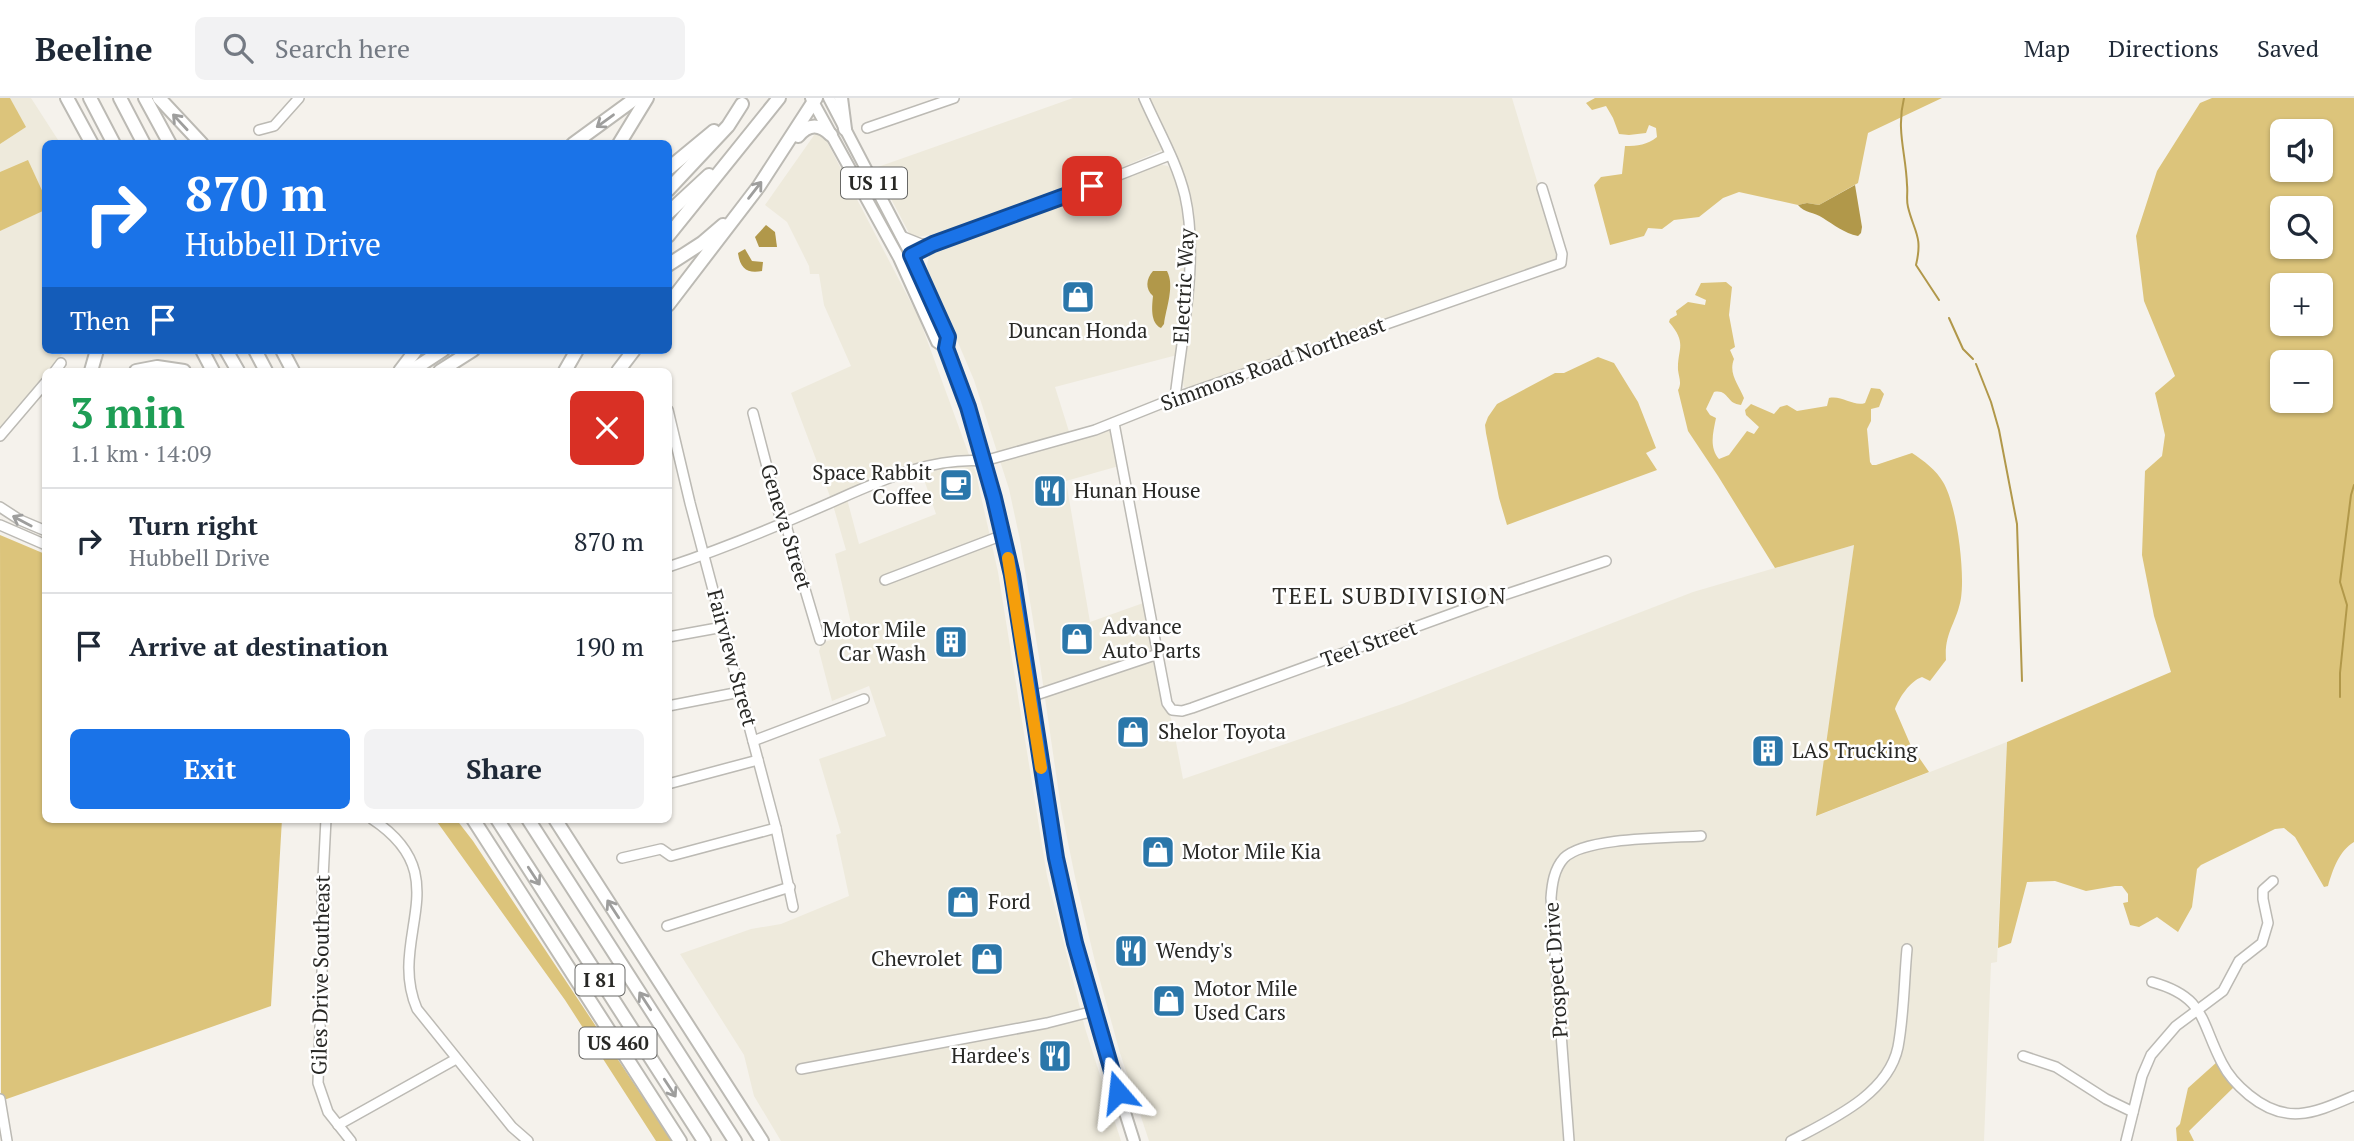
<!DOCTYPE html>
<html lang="en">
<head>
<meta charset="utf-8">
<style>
  body { margin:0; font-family:"PT Serif",serif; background:#f2f2f3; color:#1f2937; height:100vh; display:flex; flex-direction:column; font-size:26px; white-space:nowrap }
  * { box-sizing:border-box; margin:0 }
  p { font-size:23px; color:#747a83 }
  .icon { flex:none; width:38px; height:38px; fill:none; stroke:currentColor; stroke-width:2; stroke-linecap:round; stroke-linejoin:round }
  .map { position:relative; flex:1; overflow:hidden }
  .panel { position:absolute; left:42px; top:270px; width:630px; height:455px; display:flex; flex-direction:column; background:#fff; border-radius:10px; box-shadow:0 2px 5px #0004 }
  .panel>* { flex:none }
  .banner { position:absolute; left:42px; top:42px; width:630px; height:214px; border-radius:10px; box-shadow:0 2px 5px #0004; background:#1a73e8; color:#fff; overflow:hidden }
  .controls { position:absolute; left:2270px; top:21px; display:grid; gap:14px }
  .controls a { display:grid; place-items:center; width:63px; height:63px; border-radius:10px; background:#fff; box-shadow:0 2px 5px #0004; font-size:35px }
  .pin { position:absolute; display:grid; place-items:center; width:60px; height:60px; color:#fff; margin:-30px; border-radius:14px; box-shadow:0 4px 10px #0006 }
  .me { position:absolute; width:77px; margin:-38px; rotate:343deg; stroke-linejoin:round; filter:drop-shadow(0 0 5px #0008) }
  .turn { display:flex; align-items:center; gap:24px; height:147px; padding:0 28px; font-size:32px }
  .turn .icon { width:91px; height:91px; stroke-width:2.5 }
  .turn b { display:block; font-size:49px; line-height:60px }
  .then { display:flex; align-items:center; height:66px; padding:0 28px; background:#0003; gap:14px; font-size:26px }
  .round { display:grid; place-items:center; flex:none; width:74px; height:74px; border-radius:10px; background:#f2f2f3 }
  .summary { display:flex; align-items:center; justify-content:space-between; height:119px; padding:0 28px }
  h1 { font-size:42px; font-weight:800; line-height:52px; color:#1e9e55 }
  .cta { display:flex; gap:14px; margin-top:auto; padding:14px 28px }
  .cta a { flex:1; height:80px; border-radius:10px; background:#1a73e8; color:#fff; font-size:28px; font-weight:800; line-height:80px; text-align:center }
  .cta a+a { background:#f2f2f3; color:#1f2937 }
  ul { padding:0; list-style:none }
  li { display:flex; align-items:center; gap:21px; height:105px; padding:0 28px; border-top:2px solid #e0e1e3 }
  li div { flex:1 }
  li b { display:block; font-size:26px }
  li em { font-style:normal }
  header { display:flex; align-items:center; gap:42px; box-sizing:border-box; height:98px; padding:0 35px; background:#fff; border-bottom:2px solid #e0e1e3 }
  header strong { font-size:33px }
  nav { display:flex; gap:38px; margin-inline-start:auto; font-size:24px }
  .search { width:490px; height:63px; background:#f2f2f3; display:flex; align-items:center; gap:18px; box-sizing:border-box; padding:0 24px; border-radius:10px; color:#747a83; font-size:26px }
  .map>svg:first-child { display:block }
  .built { fill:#eeeadc }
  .green { fill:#dcc47b; fill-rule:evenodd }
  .water { fill:#b1984a }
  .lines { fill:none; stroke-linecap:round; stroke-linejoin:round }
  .stream { stroke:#b1984a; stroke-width:2 }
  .minor-casing { stroke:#bcbab4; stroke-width:12 }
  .major-casing { stroke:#bcbab4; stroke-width:14 }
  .highway-casing { stroke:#bcbab4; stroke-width:16 }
  .minor { stroke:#fff; stroke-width:9 }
  .major { stroke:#fff; stroke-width:10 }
  .highway { stroke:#fff; stroke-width:12 }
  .oneway { stroke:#9e9e9d }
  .route-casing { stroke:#114b97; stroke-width:18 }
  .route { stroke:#1a73e8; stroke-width:12 }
  .slow { stroke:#f59e0b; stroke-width:12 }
  .labels { text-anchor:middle; stroke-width:5; stroke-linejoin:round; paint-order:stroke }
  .shield { fill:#fff; stroke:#686866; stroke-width:2 }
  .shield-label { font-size:19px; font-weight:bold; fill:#282825 }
  .street-label { font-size:21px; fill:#282825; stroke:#fff }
  .poi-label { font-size:21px; fill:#282825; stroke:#fff; text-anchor:start }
  .neighbourhood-label { font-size:23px; letter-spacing:2px; fill:#2e2c27; stroke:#fff }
</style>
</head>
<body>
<header>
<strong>Beeline</strong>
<div class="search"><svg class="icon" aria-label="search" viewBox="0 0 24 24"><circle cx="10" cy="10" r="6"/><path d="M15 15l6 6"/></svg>Search here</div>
<nav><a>Map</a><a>Directions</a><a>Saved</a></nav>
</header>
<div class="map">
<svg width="2354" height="1043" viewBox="0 0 2354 1043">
  <rect width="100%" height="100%" fill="#f5f2ec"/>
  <g class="built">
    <polygon points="0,0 31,0 60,45 46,46 46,252 66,252 48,273 46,273 34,292 0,332"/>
    <polygon points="1073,0 1512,0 1559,156 1557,162 1189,291 1184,289 1182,281 1194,159 1194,129 1187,88 1171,48 1063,95 939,136 915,139 909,135 875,70"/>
    <polygon points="817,33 826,42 919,220 976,376 998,474 1047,778 1085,930 1121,1043 781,1043 754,998 744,957 680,856 751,831 781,826 849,798 836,737 841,735 819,661 886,638 869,588 832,603 819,553 822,545 853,534 835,456 846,452 833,407 847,401 859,446 936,416 919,367 831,401 791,295 851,268 824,207 819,176 810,176 809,168 787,124 765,107"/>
    <polygon points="1157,66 1168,68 1174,76 1186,127 1185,177 1177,257 1055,289 1072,343 1105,331 1112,334 1119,368 1066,383 1090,524 1146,504 1165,606 1172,623 1183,681 1402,606 1693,494 1854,447 1817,718 2007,644 1997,864 1991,865 1984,1043 1149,1043 1120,955 1096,868 1075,779 1061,710 1039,559 1020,442 1009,391 974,282 928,174 927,166 930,155 943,146 1059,105"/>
  </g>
  <g class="green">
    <polygon points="0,0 10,0 26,29 0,46"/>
    <path d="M1595,0H1942L1868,35L1858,85L1819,107L1807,105L1798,107L1739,94L1723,100L1699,119L1674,122L1662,131L1648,130L1644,138L1610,147L1594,87L1601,79L1622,76L1625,48C1638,48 1647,47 1657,39L1656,30L1649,27L1646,35L1629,37L1619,36L1613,20L1606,8L1592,12L1586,5Z"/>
    <path d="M2212,0H2354V744C2339,753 2333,771 2328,788L2324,789L2295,739L2284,730L2275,731L2201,767L2197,771L2192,809L2178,834L2157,819L2139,829L2130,827L2123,805L2128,804V796L2122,788H2115L2086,793L2055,783L2027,784L2011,845L1998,850L2007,644L2171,574L2154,518L2142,457L2145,373L2162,358L2165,337L2155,295L2175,278L2144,203L2136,138L2157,73L2200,5ZM2282,33H2320V72H2282ZM2282,110H2320V149H2282ZM2282,187H2320V226H2282ZM2282,264H2320V303H2282Z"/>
    <polygon points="28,62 45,99 45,112 0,133 0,74"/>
    <path d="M1726,184L1732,189L1729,217L1735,249L1730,252L1734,261C1728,276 1739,287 1744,300L1741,307C1726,306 1729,291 1714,294L1706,311L1710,317L1716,320C1713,335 1709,349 1719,361L1729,357L1747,333L1754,336L1759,329L1746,317L1745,312L1751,306L1774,316L1780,309L1787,307L1797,313L1827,308L1829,300C1842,297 1854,309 1865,305L1871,290L1880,291L1884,296L1879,309L1871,311V323L1867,331L1870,364L1872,367H1876L1912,355C1923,362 1937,373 1943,384C1957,407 1965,474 1961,500C1957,525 1944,534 1946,562L1930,583L1922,579C1910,583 1899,600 1895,611L1911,648L1929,674L1816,718L1854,447L1775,470L1718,378L1688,333L1678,292C1682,285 1679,280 1678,272C1677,251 1688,246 1669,224L1670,221L1677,217L1676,213L1688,204L1705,207L1706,202L1695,197L1701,185Z"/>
    <polygon points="1598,259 1614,265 1638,304 1656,350 1646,355 1657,372 1507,427 1499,400 1486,335 1485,327 1488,319 1497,306 1555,275 1564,275"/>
    <polygon points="0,437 45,456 46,721 282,721 271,908 1,1003"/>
    <polygon points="435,721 456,721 473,743 672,1043 656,1043 565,902"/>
    <polygon points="2217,964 2235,988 2189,1033 2194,1043 2177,1043 2176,1030 2180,1026 2188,990"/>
  </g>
  <g class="water">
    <path d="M1855,87L1862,129L1861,135L1858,138C1844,135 1834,127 1823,120C1814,114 1804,115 1798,107L1807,105L1819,107Z"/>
    <polygon points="766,127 775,134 777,149 759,149 755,139"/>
    <path d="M745,151L752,163L763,164L762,173C748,176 740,171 738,155Z"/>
    <path d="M1153,173H1167C1175,188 1166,210 1164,226L1161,230C1150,225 1152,208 1153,198C1145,191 1146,181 1153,173Z"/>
  </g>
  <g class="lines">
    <g class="stream">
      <path d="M1904,0C1896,33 1906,55 1907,87C1908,94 1906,102 1908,109C1914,134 1923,138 1916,167L1939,202"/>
      <polyline points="1949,220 1963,251 1973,261"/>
      <polyline points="1976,266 1991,304 1999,332 2017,426 2022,583"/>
      <polyline points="2340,599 2340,575 2347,507 2340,484 2351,397 2354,387"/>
    </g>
    <defs>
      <g id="minor">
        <path d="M1144,0C1158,32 1177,64 1185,98C1199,160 1182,237 1175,300"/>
        <polyline points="867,30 954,0"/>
        <polyline points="259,32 274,28 299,0"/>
        <polyline points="901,138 921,146 933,146"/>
        <polyline points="911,157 933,146 1071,96 1170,57"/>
        <polyline points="55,273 61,265"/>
        <polyline points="668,312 690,405 776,730 793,809"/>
        <polyline points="753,315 780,419 785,424 820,542"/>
        <polyline points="1114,325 1167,605 1172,612 1182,613 1192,610 1498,499 1606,463"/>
        <polyline points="0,338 46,284"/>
        <polyline points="0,409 20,422 46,433"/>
        <polyline points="0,427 46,447"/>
        <path d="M668,469C716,453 763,434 809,414C864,391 923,358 984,363L1095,332L1175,300L1561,165L1562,156L1542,90"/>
        <polyline points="885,482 1003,437"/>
        <polyline points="668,539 723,529"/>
        <polyline points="1030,599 1158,556"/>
        <polyline points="668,608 740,594"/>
        <polyline points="753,643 864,601"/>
        <polyline points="668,686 758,662"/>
        <polyline points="326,721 322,800 323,846 318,985 328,1014 351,1043"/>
        <path d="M372,721C460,779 386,839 417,911L512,1029L528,1043"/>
        <polyline points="622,760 661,751 671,758 776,730"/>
        <polyline points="667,828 790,789"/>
        <path d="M2152,884C2206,899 2200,923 2222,965C2228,977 2238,988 2249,997C2287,1028 2314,1015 2354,998"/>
        <polyline points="2023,958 2056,969 2106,1001 2133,1014"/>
        <polyline points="801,971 1047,925 1094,913"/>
        <polyline points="0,1001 7,1043"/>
        <polyline points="338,1027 456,961"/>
        <path d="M1569,1043L1551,800C1552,786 1554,771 1564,760C1585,739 1669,740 1701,738"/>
        <path d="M1791,1043C1830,1022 1888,997 1898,949C1904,917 1904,883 1907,851"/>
        <polyline points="2126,1043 2142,978 2151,957 2176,928 2223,893 2239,863 2262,845 2268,825 2263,801 2263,792 2273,783"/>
      </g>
      <g id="major">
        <polyline points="811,0 899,160 937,244 946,250"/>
        <path d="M829,0L911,157L948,239C943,261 961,287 968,309C979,342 989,377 997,411C1023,525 1033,641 1056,756C1074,854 1104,948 1134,1043"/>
      </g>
      <g id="highway">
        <polyline points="67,0 92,46"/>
        <polyline points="90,0 114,46"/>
        <polyline points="120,0 144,46"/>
        <polyline points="145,0 170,46"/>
        <polyline points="159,0 202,46"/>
        <polyline points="841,0 845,31"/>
        <path d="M798,38C809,25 820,26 831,37"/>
        <polyline points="573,46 636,0"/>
        <polyline points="619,46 647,0"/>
        <polyline points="668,71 714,33"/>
        <polyline points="668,92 728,28 742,6"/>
        <polyline points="668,115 709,77"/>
        <polyline points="668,138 779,0"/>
        <polyline points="668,167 702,145 723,127"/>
        <polyline points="668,207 759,88 816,0"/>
        <polyline points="202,252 213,273"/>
        <polyline points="226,252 238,273"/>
        <polyline points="255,252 266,273"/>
        <polyline points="282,252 293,273"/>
        <polyline points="91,273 97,252"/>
        <polyline points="136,273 157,269 184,273"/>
        <polyline points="400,273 416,252"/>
        <polyline points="411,273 443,252"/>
        <polyline points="440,273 473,252"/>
        <polyline points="565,273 577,252"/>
        <polyline points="618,273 634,252"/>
        <polyline points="473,721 680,1043"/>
        <polyline points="497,721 704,1043"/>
        <polyline points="528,721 735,1043"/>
        <polyline points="555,721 762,1043"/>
      </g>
    </defs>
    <use href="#minor" class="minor-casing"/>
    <use href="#major" class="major-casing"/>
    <use href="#highway" class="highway-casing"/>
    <use href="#minor" class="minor"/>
    <use href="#major" class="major"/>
    <use href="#highway" class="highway"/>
  </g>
  <defs><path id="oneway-shaft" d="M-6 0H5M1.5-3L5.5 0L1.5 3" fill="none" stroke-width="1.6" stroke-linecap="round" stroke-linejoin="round" transform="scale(1.75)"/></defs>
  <g class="oneway">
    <use href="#oneway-shaft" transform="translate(605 23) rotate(144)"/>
    <use href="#oneway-shaft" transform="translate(180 24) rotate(-133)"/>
    <use href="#oneway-shaft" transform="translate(755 92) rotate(-52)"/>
    <use href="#oneway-shaft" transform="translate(22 423) rotate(-152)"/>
    <use href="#oneway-shaft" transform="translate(534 778) rotate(57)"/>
    <use href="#oneway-shaft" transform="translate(613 811) rotate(-123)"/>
    <use href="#oneway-shaft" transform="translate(645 903) rotate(-123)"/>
    <use href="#oneway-shaft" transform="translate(670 990) rotate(57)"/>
  </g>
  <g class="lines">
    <defs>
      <polyline id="route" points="1092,88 933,146 911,157 948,239 946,250 968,309 994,400 1005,447 1012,477 1056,760 1075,845 1118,994"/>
    </defs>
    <use href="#route" class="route-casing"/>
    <use href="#route" class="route"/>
    <polyline class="slow" points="1008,460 1041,670"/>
  </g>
  <defs>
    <symbol id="shop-square" viewBox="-11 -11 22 22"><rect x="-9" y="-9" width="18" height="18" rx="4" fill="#2b77aa" stroke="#fff"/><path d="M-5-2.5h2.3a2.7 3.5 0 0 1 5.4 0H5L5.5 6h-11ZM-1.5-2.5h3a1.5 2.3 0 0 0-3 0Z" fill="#fff"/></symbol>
    <symbol id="cafe-square" viewBox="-11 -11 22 22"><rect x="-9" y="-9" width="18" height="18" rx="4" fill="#2b77aa" stroke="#fff"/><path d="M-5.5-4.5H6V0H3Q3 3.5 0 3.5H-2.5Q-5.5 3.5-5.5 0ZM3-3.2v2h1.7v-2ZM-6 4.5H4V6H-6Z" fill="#fff"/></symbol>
    <symbol id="restaurant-square" viewBox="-11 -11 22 22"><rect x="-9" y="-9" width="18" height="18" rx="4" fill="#2b77aa" stroke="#fff"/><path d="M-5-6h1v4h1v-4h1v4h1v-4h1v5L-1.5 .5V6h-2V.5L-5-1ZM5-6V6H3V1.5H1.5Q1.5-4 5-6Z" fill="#fff"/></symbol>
    <symbol id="building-square" viewBox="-11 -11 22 22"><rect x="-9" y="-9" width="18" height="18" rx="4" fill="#2b77aa" stroke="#fff"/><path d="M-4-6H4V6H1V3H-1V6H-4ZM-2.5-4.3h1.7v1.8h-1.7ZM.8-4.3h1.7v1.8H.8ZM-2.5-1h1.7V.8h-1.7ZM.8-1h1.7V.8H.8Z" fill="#fff"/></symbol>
  </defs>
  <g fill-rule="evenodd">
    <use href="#shop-square" x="1059" y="180" width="38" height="38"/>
    <use href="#cafe-square" x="937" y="368" width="38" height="38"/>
    <use href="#restaurant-square" x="1031" y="374" width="38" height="38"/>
    <use href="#shop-square" x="1058" y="522" width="38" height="38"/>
    <use href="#building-square" x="932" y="525" width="38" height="38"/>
    <use href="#shop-square" x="1114" y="615" width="38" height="38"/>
    <use href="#building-square" x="1749" y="634" width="38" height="38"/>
    <use href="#shop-square" x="1139" y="735" width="38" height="38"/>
    <use href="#shop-square" x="944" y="785" width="38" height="38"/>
    <use href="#restaurant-square" x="1112" y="834" width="38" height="38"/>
    <use href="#shop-square" x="968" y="842" width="38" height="38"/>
    <use href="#shop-square" x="1150" y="884" width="38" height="38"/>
    <use href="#restaurant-square" x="1036" y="939" width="38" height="38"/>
  </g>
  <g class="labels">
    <g class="shield">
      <rect x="841" y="69.5" width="66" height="31" rx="5"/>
      <rect x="575.5" y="866.5" width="49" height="31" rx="5"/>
      <rect x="579.5" y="929.5" width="77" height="31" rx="5"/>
    </g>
    <g class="shield-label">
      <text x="874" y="92">US 11</text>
      <text x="600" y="889">I 81</text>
      <text x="618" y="952">US 460</text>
    </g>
    <g class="street-label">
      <text transform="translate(1184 188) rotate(-87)" y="7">Electric Way</text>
      <text transform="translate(1273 266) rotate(-20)" y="7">Simmons Road Northeast</text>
      <text transform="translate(786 429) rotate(73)" y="7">Geneva Street</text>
      <text transform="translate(1369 546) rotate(-20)" y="7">Teel Street</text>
      <text transform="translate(732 560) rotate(75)" y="7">Fairview Street</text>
      <text transform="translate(1556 872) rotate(-94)" y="7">Prospect Drive</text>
      <text transform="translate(321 877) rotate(-89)" y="7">Giles Drive Southeast</text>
    </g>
    <g class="poi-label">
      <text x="1078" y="240" text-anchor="middle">Duncan Honda</text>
      <text x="932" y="382" text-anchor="end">Space Rabbit<tspan x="932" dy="24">Coffee</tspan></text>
      <text x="1074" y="400">Hunan House</text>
      <text x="1102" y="536">Advance<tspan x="1102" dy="24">Auto Parts</tspan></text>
      <text x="926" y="539" text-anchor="end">Motor Mile<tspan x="926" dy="24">Car Wash</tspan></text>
      <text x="1158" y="641">Shelor Toyota</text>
      <text x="1792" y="660">LAS Trucking</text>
      <text x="1182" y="761">Motor Mile Kia</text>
      <text x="988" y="811">Ford</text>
      <text x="1156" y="860">Wendy's</text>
      <text x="962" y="868" text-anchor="end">Chevrolet</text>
      <text x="1194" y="898">Motor Mile<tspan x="1194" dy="24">Used Cars</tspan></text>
      <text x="1030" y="965" text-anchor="end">Hardee's</text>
    </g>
    <g class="neighbourhood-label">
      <text x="1390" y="506">TEEL SUBDIVISION</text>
    </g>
  </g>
</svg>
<div class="controls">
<a><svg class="icon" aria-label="sound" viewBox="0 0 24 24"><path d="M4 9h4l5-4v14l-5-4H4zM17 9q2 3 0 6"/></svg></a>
<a><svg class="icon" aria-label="search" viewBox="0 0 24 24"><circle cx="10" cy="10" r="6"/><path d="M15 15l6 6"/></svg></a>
<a>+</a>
<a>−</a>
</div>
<div class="pin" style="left:1092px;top:88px;background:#d93025"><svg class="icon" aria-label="arrive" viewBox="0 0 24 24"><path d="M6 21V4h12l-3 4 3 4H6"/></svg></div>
<svg class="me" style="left:1118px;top:994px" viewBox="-20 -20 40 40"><path d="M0-17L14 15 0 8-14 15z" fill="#1a73e8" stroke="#fff" stroke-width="4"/></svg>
<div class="banner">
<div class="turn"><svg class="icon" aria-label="right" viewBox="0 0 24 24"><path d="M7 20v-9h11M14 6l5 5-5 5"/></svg><div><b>870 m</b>Hubbell Drive</div></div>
<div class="then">Then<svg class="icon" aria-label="arrive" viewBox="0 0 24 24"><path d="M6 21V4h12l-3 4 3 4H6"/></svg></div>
</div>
<section class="panel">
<div class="summary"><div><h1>3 min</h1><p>1.1 km · 14:09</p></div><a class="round" style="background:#d93025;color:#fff"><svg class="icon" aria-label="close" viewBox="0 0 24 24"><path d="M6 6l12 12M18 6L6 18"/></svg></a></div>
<ul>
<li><svg class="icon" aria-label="right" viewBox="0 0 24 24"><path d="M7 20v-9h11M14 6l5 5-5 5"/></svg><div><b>Turn right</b><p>Hubbell Drive</p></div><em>870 m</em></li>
<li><svg class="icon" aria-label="arrive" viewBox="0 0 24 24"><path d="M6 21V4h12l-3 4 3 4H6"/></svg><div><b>Arrive at destination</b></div><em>190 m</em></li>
</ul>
<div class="cta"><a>Exit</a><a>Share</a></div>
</section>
</div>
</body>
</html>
